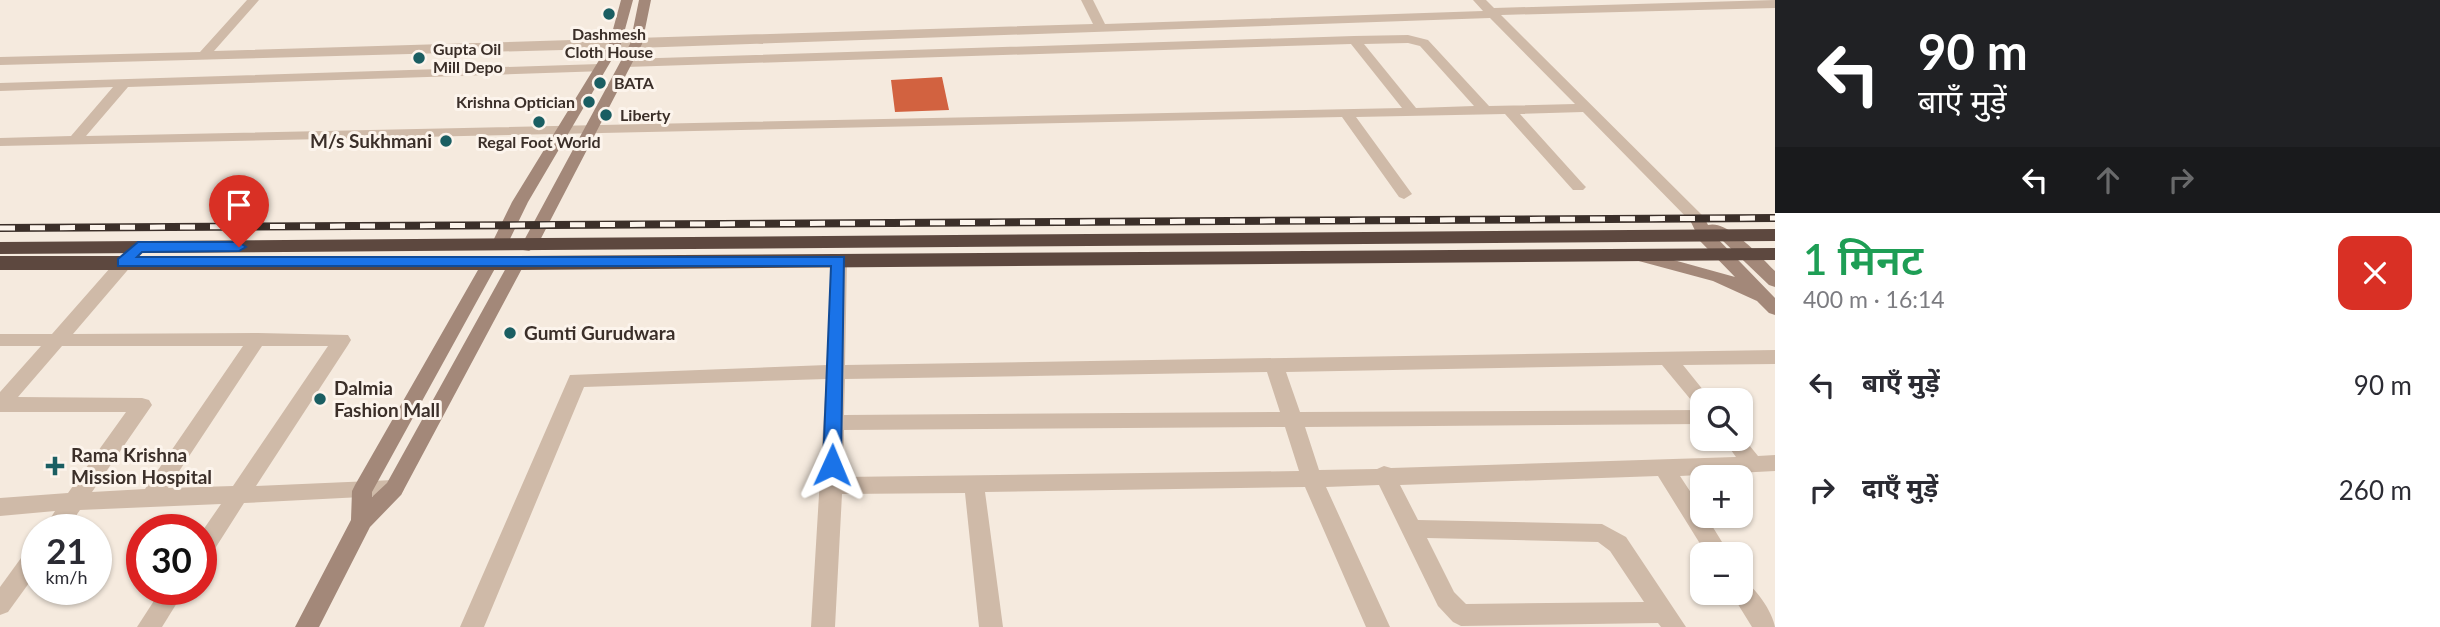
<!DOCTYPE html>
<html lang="hi">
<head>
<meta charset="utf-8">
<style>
  body { margin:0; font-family:Lato,"Noto Sans Devanagari",sans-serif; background:#f7f7f7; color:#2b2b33; height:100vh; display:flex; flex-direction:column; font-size:26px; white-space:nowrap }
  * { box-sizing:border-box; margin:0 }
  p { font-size:23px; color:#7c7c81 }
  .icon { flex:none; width:38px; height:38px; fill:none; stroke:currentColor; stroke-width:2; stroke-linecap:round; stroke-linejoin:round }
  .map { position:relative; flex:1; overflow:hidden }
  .drawer { display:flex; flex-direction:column; background:#fff; width:665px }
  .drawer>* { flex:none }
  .top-card { background:#202124; color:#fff; overflow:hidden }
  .buttons { position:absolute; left:1690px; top:388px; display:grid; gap:14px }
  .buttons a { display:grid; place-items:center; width:63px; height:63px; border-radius:14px; background:#fff; box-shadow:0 2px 5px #0004; font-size:35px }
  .speed { position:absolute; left:21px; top:514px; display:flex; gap:14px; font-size:35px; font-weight:700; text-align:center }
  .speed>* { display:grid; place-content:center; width:91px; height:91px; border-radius:50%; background:#fff; box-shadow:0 2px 5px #0004; line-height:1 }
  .speed small { font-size:18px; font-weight:400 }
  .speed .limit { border:10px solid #d22; background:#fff; color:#111 }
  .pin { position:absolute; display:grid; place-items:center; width:60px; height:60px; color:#fff; margin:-72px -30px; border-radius:50% 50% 50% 0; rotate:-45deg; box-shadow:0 0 7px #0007 }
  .pin .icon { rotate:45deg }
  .me { position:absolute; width:77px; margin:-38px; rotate:1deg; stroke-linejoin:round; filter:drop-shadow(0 0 5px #0008) }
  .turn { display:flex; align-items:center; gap:24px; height:147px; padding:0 28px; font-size:32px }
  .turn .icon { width:91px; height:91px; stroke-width:2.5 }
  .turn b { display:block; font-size:49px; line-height:60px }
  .lanes { display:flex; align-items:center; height:66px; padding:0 28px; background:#0003; justify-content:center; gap:35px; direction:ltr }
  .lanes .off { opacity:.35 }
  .round { display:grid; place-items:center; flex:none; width:74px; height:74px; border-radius:14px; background:#f7f7f7 }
  .summary { display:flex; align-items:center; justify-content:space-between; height:119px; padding:0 28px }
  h1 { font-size:42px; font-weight:600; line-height:52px; color:#1e9e55 }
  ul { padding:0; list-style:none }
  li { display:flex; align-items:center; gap:21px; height:105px; padding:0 28px }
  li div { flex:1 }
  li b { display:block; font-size:26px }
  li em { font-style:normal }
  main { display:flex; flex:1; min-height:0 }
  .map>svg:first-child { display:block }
  .building { fill:#d26240 }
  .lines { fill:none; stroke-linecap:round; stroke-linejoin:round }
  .street { fill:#cfbaa8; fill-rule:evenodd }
  .secondary { fill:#a38879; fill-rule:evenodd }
  .highway { fill:#5d483f; fill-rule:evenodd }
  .rail-casing { stroke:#3b2f29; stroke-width:8 }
  .rail { stroke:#fcf4ec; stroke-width:5; stroke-dasharray:15; stroke-linecap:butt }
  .route { fill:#1a73e8; stroke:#114b97; stroke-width:2 }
  .poi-dot { fill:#1a5e62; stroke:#fcf4ec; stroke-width:2.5 }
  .labels { text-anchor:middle; stroke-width:6; stroke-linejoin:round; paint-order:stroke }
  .far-poi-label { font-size:16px; font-weight:bold; fill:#3b2f29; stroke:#fcf4ec; text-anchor:start }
  .poi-label { font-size:19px; font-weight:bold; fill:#3b2f29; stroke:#fcf4ec; text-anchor:start }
</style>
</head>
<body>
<main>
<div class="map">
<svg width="1775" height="627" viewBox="0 0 1775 627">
  <rect width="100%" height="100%" fill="#f5eade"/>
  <polygon class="building" points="942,77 949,110 895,112 891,80"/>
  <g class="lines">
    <g class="street">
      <path d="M247,0H259L214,51L1093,24L1081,0H1093L1105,24L1483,11L1473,0H1486L1494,8L1775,0V8L1501,15L1704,217L1706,220L1698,225L1692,223L1583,112L1520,114L1583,184L1586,187L1583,190H1573L1505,114L1356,117L1412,194L1404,199L1399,197L1342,117L0,146V138L71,136L113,87L0,91V83L600,64L605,65V71L128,87L86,136L1402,108L1351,44L626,67L620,63L626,59L1354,36L1408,35L1428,40L1489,106L1575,104L1490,18L636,48L0,65V57L200,52ZM1408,43L1420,46L1474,106L1416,108L1364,44Z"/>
      <path d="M138,242L144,243L146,247L144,251L73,334L258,333L348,335L351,340L348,345L256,486L394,480L401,483L404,489L401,495L244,503L209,558L201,560V533L221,504L80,510L66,530H43L55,511L0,516V498L68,493L126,412H0V392L41,346H0V334H52L132,243ZM62,346H243L145,489L92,492L152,405L149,400L142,398L18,397ZM262,346H328L233,486L168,488Z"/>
      <path d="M839,256L847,261L845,365L1775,350V364L1683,365L1712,401H1703V408L1696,406L1662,365L1286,372L1300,412L1703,410V424L1305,427L1319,470L1377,469L1384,466L1391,468L1736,457L1723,439H1741V435L1758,456L1775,455V471L1680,476L1703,511V516H1706L1730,555H1707L1658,476L1400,485L1418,520L1602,524L1626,537L1686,627H1661L1658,623L1461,626L1453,622L1438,606L1379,485L1326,487L1390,627H1366L1305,487L985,492L1003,627H979L965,493L842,494L835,627H811L826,379L584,387L484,627H460L570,375L827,365L831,261ZM1267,372L1280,412L844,415L845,379ZM1285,427L1299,471L843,477L844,430ZM1427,538L1598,542L1610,551L1644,602L1466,604L1454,592Z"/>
      <polygon points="37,545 37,572 8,612 0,615 0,587 29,547"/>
      <path d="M1741,580C1755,585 1773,613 1775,627H1752L1731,593H1741Z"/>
      <polygon points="161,590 185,590 162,627 137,627"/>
    </g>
    <g class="secondary">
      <polygon points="621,0 633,0 621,44 528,202 507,245 499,250 493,249 491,245 512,202 609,44"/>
      <polygon points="639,0 651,0 642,44 537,246 529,251 523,250 521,246 630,44"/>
      <path d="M1698,215L1704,217L1708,225C1728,219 1761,258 1775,271V287L1769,285L1723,241L1713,234L1775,298V315L1769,313L1757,301L1713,281L1635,260L1633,256L1641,251L1735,277L1700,241L1690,220Z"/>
      <polygon points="490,258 498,263 372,492 372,497 387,483 511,259 523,259 525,263 401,495 370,527 319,627 295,627 351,520 352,491 355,485 482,263"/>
    </g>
    <g class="highway">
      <polygon points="1775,229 1775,241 0,254 0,242"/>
      <polygon points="1775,248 1775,260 517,270 0,270 0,256 517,256"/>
    </g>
    <defs>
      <polyline id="rail" points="0,228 1775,218"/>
    </defs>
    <use href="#rail" class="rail-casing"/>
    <use href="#rail" class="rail"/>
  </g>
  <polygon class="route" points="138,242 239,242 246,247 239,251 142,252 137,257 844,257 841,465 832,472 823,465 831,266 118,266 118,259"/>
  <g class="poi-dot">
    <circle cx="609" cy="14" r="7"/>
    <circle cx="419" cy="58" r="7"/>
    <circle cx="600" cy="83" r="7"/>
    <circle cx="589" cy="102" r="7"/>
    <circle cx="606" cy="115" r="7"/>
    <circle cx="539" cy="122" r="7"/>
    <circle cx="446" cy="141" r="7"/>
    <circle cx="510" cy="333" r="7"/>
    <circle cx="320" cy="399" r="7"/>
    <path d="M51.5 455.5h7v7h7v7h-7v7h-7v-7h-7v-7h7z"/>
  </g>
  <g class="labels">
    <g class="far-poi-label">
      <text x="609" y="40" text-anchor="middle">Dashmesh<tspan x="609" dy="18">Cloth House</tspan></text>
      <text x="433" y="55">Gupta Oil<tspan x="433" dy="18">Mill Depo</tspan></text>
      <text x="614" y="89">BATA</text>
      <text x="575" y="108" text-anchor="end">Krishna Optician</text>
      <text x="620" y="121">Liberty</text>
      <text x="539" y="148" text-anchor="middle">Regal Foot World</text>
    </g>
    <g class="poi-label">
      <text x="432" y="148" text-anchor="end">M/s Sukhmani</text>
      <text x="524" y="340">Gumti Gurudwara</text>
      <text x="334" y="395">Dalmia<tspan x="334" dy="22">Fashion Mall</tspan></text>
      <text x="71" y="462">Rama Krishna<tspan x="71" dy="22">Mission Hospital</tspan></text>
    </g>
  </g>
</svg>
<div class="buttons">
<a><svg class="icon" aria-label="search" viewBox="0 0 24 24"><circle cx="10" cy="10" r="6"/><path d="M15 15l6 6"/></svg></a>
<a>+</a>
<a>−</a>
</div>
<div class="speed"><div>21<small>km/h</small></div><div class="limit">30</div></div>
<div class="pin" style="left:239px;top:247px;background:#d93025"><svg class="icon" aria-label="arrive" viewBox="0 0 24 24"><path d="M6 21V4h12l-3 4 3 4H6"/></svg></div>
<svg class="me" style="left:832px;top:465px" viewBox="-20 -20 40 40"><path d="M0-17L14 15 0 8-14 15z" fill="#1a73e8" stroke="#fff" stroke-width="4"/></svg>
</div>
<section class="drawer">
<div class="top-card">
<div class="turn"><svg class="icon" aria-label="left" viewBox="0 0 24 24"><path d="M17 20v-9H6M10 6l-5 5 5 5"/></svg><div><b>90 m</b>बाएँ मुड़ें</div></div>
<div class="lanes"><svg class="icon" aria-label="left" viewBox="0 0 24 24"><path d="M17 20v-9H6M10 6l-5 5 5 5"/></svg><svg class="icon off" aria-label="ahead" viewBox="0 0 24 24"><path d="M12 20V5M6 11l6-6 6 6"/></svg><svg class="icon off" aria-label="right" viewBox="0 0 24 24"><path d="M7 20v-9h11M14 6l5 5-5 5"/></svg></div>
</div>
<div class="summary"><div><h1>1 मिनट</h1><p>400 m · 16:14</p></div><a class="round" style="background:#d93025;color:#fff"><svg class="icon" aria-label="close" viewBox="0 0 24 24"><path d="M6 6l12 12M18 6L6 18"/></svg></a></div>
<ul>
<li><svg class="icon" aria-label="left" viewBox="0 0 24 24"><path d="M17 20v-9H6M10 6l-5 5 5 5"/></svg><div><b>बाएँ मुड़ें</b></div><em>90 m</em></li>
<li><svg class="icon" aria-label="right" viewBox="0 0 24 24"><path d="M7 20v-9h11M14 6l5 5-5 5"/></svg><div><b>दाएँ मुड़ें</b></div><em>260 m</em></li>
</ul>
</section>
</main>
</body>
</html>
